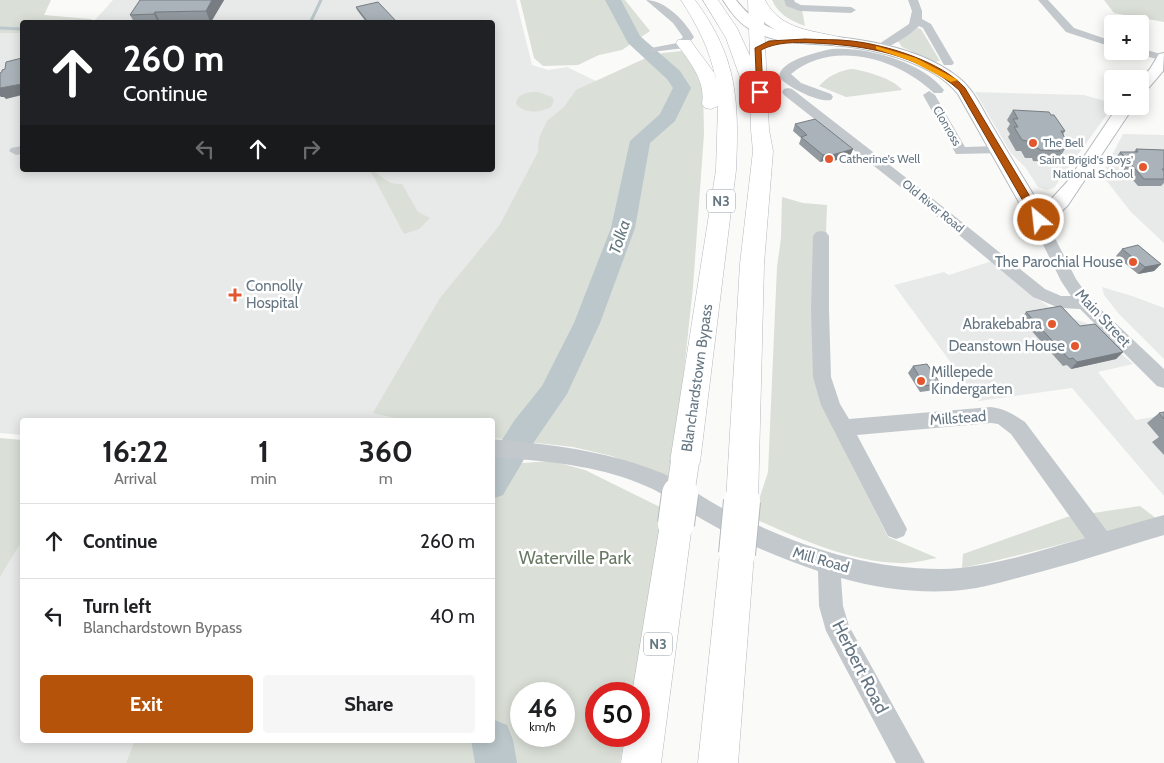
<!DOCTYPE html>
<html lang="en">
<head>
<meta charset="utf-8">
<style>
  body { margin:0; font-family:Cabin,sans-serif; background:#f6f6f6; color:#202124; height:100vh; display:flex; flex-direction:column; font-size:19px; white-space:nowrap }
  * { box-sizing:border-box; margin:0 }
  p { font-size:16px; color:#757577 }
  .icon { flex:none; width:28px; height:28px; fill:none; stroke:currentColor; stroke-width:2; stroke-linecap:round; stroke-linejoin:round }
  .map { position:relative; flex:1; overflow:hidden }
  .details { position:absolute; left:20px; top:418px; width:475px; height:325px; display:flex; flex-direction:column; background:#fff; border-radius:5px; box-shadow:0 2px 12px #0003 }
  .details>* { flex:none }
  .hud { position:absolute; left:20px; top:20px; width:475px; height:152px; border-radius:5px; box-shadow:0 2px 12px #0003; background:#202124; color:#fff; overflow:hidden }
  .tools { position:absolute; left:1104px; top:15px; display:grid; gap:10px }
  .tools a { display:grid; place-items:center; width:45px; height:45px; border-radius:5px; background:#fff; box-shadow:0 2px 12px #0003; font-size:25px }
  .speed { position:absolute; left:510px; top:682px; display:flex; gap:10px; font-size:25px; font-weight:700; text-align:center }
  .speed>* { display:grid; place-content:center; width:65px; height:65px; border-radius:50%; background:#fff; box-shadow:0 2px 12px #0003; line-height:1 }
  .speed small { font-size:12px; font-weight:400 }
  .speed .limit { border:8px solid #d22; background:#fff; color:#111 }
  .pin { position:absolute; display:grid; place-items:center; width:42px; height:42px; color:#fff; margin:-21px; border-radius:10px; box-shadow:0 2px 8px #0006 }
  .me { position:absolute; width:55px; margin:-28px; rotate:332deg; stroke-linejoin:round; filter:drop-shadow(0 0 4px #0008) }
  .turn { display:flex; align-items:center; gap:18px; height:105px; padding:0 20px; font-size:22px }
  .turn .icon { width:65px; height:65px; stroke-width:2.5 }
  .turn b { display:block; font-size:35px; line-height:42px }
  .lanes { display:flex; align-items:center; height:48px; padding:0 20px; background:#0003; justify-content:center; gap:25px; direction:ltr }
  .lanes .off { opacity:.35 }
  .eta { display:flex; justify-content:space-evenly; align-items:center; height:85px; text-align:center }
  .eta b { font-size:30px; font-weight:700; line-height:35px }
  .action { display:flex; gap:10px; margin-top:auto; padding:10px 20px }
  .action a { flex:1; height:58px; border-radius:5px; background:#b45309; color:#fff; font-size:20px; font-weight:700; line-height:58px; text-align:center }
  .action a+a { background:#f6f6f6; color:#202124 }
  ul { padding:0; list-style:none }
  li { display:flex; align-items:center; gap:15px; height:75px; padding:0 20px; border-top:1px solid #e0e0e0 }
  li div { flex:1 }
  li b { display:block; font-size:19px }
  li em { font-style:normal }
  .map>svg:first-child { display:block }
  .built { fill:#e8e9e9 }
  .green { fill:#dadfd7; fill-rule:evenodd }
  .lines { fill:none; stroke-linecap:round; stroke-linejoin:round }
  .stream { stroke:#bbc7cb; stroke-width:3 }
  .river { fill:#bbc7cb; fill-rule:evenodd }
  .major-casing { stroke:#b5babe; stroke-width:2 }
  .highway-casing { stroke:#b4b9bd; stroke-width:1 }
  .minor { fill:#c3c8cc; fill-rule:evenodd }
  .major { fill:#fff; fill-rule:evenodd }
  .highway { fill:#fff; fill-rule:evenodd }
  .highway-bridge-far1-casing { stroke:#b4b9bd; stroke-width:29; stroke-linecap:butt }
  .highway-bridge-casing { stroke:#b4b9bd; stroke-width:38; stroke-linecap:butt }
  .highway-bridge-far1 { stroke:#fff; stroke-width:28 }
  .highway-bridge { stroke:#fff; stroke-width:36 }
  .wall { fill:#929a9f }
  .shaded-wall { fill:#777d82 }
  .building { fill:#aab3b9; stroke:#777d82 }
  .route { fill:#b45309; stroke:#753606 }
  .slow { fill:#f59e0b }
  .poi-dot { fill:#e4572e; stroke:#fff; stroke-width:2 }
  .labels { text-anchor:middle; stroke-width:5; stroke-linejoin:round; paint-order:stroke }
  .far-street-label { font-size:12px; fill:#657683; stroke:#fff }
  .far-poi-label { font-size:12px; fill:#657683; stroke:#fff; text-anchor:start }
  .shield { fill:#fff; stroke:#939fa8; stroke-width:1 }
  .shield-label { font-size:14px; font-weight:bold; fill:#657683 }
  .poi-label { font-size:15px; fill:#657683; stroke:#fff; text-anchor:end }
  .street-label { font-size:15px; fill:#657683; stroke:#fff }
  .water-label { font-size:16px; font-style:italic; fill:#60757c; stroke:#fff }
  .near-park-label { font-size:18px; fill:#687a64; stroke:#fff }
  .near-street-label { font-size:18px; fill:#657683; stroke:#fff }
</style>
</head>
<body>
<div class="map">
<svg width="1164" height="763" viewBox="0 0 1164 763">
  <rect width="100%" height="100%" fill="#fafaf8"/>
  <g class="built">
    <polygon points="113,0 516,0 532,65 548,70 567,67 600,83 573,105 401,420 22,420 22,435 0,433 0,33 22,33 22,170 492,170 492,22 93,22"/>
    <polygon points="975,92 1084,95 1112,103 1113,106 1054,188 1047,190 1038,187 1025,167 1011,153"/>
    <polygon points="1123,134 1164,135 1164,243 1131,212 1102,175"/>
    <polygon points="992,261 1024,289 1059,314 1086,323 1133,364 1098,372 1136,420 1164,415 1164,496 1072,388 979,401 894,285 944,272 949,275"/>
    <polygon points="1102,287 1135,297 1164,308 1164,359 1119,314 1104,295"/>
    <polygon points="22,541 22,740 135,740 126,763 0,763 0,577"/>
  </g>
  <g class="green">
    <polygon points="0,0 51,0 44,15 90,19 97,22 22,22 22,33 0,33"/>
    <polygon points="520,0 625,0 650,31 622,50 599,55 578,65 543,66 534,58"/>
    <path d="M772,0H784C786,8 795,9 802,10L805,26C791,21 778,14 772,0Z"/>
    <polygon points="1104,0 1164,0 1164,22 1114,13"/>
    <polygon points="918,28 921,29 940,61 934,62 902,47 898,41"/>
    <polygon points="682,51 694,64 703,86 704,134 693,287 672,483 612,456 573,447 493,438 492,420 404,420 373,413 440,298 499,226 538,152 539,138 547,121 564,107 576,90 648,57 663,53"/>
    <path d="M853,69C868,72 892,78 902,90L846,97L819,86C828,76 840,70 853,69Z"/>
    <path d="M538,92L552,97L554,100L551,107C540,113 525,114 516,104C517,93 529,92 538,92Z"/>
    <path d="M370,170C383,175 385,185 402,184L418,212L430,218L419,229L404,234Z"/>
    <path d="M782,197L803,203L827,205L826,232H816L815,304L846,453L888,537L937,558C925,560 911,564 899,563C850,562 797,538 753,518L768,472L777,267L781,238Z"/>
    <polygon points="0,438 22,440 22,541 0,577"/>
    <path d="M552,461L585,470L668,511L633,694H596V736H625L620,763H126L135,740H492L493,465ZM521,694H564V736H521Z"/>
    <path d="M1140,506L1157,519C1092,535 1027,555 962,568L963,554L1067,517Z"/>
  </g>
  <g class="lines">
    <g class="stream">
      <polyline points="311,21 321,0"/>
      <polyline points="0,28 22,29"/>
    </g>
    <g class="river">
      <polygon points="605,0 621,0 640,36 680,71 691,88 675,121 650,143 635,228 600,323 567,394 536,439 503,495 492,499 492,456 514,421 542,386 574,323 611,228 630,141 660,114 673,88 667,79 628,43"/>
      <polygon points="492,719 507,725 513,740 517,763 475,763 471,740 492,740"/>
    </g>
    <defs>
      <g id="major">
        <path d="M723,0H736C769,43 805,32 853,39C888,44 931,55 959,78C974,90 982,109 991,124C1008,153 1025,181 1042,209L1067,182L1118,106H1134L1068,205C1058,215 1048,228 1032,224L1029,220L958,94C933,62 872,48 833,45C805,43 772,44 748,28C737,21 730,11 723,0Z"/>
        <polygon points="1164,53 1163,71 1145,92 1140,94 1140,80 1150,69 1159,54"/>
      </g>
      <g id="highway">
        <path d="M681,0H695C738,58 739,101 736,170L700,462L696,471L685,475L674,471L670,462L716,170L718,106L711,109L705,108L702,104C706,80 689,61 676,43L678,40H690L715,74L716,80C710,50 698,26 681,0Z"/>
        <path d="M703,0H718L737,28L750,56L748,0H765C781,31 813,30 843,38L845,41L843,44L837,46C812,41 784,39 764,22L769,130L773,151L764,264L758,501L753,511L742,515L731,511L726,501L740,264L753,151L751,130L750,85L744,84L741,80L726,38Z"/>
        <polygon points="676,509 687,513 692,524 661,763 621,763 625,736 639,736 639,694 632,694 660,524 665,513"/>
        <polygon points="737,538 749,543 754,554 738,763 698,763 720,554 725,543"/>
      </g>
    </defs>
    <use href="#major" class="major-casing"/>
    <use href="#highway" class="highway-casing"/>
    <g class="minor">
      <path d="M646,0C665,0 685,21 694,37L685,48L651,52L649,50L651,48L677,43L683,37L673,23Z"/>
      <polygon points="784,0 794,0 795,2 801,5 851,7 856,10 851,13 800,11 786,6"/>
      <path d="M908,0H918L922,11V19L931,24L954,63L952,65H944L923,28L919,26C912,34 884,52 875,50L873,48L909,24L912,11Z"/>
      <polygon points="1038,0 1048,0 1074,28 1112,41 1112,47 1066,32"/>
      <polygon points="1140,48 1164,55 1164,61 1134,53 1133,51 1140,51"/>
      <path d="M832,49C865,46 923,62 944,90L942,93H934C898,58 832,39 791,74L801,83L831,94L833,97L831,100C819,103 787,87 779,77C780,60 818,52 832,49Z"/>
      <polygon points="788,88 792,89 927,194 1045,289 1061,296 1071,296 1061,281 1031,220 1034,217 1044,217 1076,279 1090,299 1164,369 1164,388 1157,386 1080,309 1059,308 1033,297 917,200 784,95 782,92 784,89"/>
      <polygon points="929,91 935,95 965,147 997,146 1004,150 1002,153 956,154 923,95"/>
      <polygon points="22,146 22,154 16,155 9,151 11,148"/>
      <path d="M821,231L826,232L829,236V310L831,377L840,404L849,419L991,407C1005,409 1013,414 1025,422L1107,531L1164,515V535C1117,549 1069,565 1021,577C998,583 975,590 951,591C914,593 876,588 841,578L843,606L849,626L925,763H896L826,631L819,606L818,571C779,558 742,542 707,522C687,511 669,496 648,487C600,465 545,461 492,457V439C551,444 608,451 662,473C684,483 703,498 724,509C792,544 864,569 941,569C989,568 1039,551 1085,538L1011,434L998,424L991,423L857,435L907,529L904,536L896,539L888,536L821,405L813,377L811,310L813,236L816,232Z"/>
    </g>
    <use href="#major" class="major"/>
    <use href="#highway" class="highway"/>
    <defs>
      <polyline id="highway-bridge-far1" points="680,495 685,462"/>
      <g id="highway-bridge">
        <polyline points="676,524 680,494"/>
        <polyline points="737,554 742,501"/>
      </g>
    </defs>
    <use href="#highway-bridge-far1" class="highway-bridge-far1-casing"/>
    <use href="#highway-bridge" class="highway-bridge-casing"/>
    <use href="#highway-bridge-far1" class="highway-bridge-far1"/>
    <use href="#highway-bridge" class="highway-bridge"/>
  </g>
  <g class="wall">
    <polygon points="140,0 224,0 211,22 134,22 130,15"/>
    <polygon points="356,7 397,22 366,22 357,10"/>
    <polygon points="1013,110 1065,131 1063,135 1066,140 1063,144 1065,149 1058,160 1055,160 1053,162 1050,162 1033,161 1032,158 1025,158 1021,151 1016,151 1008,137 1010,134 1007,129 1010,124 1007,120"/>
    <polygon points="795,124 853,149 850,156 830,162 827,160 820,162 799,144 801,138 793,131"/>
    <polygon points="1136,149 1164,150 1164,183 1161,186 1138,186 1115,159 1120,152 1134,152"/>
    <polygon points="1122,249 1161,264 1154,271 1138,274 1116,256"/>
    <polygon points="1026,312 1080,326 1123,352 1116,359 1071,369 1067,365 1063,366 1021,319"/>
    <polygon points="913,366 940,383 935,390 920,392 908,373"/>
    <polygon points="1164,412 1164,455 1152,442 1159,437 1147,423 1159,413"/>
  </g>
  <g class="shaded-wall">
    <polygon points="212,0 224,0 211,22 210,22 206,11"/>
    <polygon points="155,12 160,22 158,22 154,14"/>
    <polygon points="22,84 22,95 6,99 4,97 1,97 0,96 0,88"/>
    <polygon points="853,149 850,156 830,162 832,155"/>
    <polygon points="830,153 827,160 820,162 823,155"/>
    <polygon points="1161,264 1154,271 1138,274 1145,267"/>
    <polygon points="1123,352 1116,359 1071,369 1077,362"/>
  </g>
  <g class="building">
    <polygon points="140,0 212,0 206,11 155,12 154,14 130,15"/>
    <polygon points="378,2 397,22 368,22 356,7"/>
    <polygon points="22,58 22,84 0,88 0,73 2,72 2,70 5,69 6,62"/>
    <polygon points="1013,110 1049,112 1051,115 1054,115 1065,131 1061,131 1066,140 1061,140 1065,149 1058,149 1060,151 1057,151 1040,150 1038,148 1031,147 1027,141 1022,140 1014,127 1018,127 1013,119 1018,119"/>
    <polygon points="815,119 853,149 832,155 830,153 823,155 801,137 807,135 795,124"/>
    <polygon points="1136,149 1164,150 1164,169 1162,169 1164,171 1164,179 1144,179 1120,152 1138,152"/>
    <polygon points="1138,245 1161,264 1145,267 1122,249"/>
    <polygon points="1061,306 1080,326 1095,324 1123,352 1077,362 1073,358 1069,359 1026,312"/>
    <polygon points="927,364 940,383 925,386 913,366"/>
    <polygon points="1164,412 1164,419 1159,413"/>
  </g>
  <path class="route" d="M805,39C821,40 836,39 852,41C887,45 942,62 965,88L1044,220L1042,222H1036L1034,220L959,90C919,54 864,45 813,43C795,42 776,42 761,50L763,92L757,94L755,48L769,41Z"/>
  <polygon class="slow" points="876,46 916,58 958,80 951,82 911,61 876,49"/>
  <g class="poi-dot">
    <circle cx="1033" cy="143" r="5"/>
    <circle cx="829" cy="159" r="5"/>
    <circle cx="1143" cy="167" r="5"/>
    <circle cx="1133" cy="262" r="5"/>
    <path d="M232.5 287.5h5v5h5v5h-5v5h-5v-5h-5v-5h5z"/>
    <circle cx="1052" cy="324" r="5"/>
    <circle cx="1075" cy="346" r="5"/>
    <circle cx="921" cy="381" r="5"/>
  </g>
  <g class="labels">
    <g class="far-street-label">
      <text transform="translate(947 126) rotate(60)" y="4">Clonross</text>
      <text transform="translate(933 206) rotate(39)" y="4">Old River Road</text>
    </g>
    <g class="far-poi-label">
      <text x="1043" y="147">The Bell</text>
      <text x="839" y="163">Catherine's Well</text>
      <text x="1133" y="164" text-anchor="end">Saint Brigid's Boys'<tspan x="1133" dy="14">National School</tspan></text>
    </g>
    <g class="shield">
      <rect x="707" y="189.5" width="28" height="23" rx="4"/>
      <rect x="644" y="632.5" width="28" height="23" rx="4"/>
    </g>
    <g class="shield-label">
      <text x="721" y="206">N3</text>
      <text x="658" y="649">N3</text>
    </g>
    <g class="poi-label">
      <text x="1123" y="267">The Parochial House</text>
      <text x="246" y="291" text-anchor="start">Connolly<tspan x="246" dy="17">Hospital</tspan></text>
      <text x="1042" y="329">Abrakebabra</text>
      <text x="1065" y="351">Deanstown House</text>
      <text x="931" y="377" text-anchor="start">Millepede<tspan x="931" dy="17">Kindergarten</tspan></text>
    </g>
    <g class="street-label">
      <text transform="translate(1103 318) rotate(47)" y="5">Main Street</text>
      <text transform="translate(697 378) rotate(-82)" y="5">Blanchardstown Bypass</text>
      <text transform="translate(958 418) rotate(-4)" y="5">Millstead</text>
      <text transform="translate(821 560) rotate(16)" y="5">Mill Road</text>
    </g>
    <g class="water-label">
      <text transform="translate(619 237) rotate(-72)" y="6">Tolka</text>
    </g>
    <g class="near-park-label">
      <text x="575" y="564">Waterville Park</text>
    </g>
    <g class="near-street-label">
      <text transform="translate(860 667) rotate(63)" y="6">Herbert Road</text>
    </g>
  </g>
</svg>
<div class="tools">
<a>+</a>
<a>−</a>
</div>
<div class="speed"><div>46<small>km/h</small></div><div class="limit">50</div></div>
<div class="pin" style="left:760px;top:92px;background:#d93025"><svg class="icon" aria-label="arrive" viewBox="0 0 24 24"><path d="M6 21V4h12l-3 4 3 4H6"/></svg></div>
<svg class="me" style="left:1039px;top:220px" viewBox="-20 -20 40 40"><circle r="17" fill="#b45309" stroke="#fff" stroke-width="3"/><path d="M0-11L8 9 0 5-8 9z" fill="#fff"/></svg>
<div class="hud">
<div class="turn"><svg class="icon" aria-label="ahead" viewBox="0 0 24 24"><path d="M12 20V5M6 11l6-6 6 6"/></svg><div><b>260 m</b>Continue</div></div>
<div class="lanes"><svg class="icon off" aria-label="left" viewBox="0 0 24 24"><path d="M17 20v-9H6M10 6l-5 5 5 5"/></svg><svg class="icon" aria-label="ahead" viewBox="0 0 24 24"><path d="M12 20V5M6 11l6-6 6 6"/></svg><svg class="icon off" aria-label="right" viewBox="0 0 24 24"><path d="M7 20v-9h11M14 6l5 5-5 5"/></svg></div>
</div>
<section class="details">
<div class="eta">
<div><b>16:22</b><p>Arrival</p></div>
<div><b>1</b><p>min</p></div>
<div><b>360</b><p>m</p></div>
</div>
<ul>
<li><svg class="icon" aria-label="ahead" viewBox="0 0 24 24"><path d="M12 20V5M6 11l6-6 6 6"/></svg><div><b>Continue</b></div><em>260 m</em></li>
<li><svg class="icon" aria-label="left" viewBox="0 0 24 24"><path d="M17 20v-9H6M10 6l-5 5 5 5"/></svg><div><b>Turn left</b><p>Blanchardstown Bypass</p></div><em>40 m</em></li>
</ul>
<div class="action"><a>Exit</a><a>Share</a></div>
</section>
</div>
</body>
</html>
